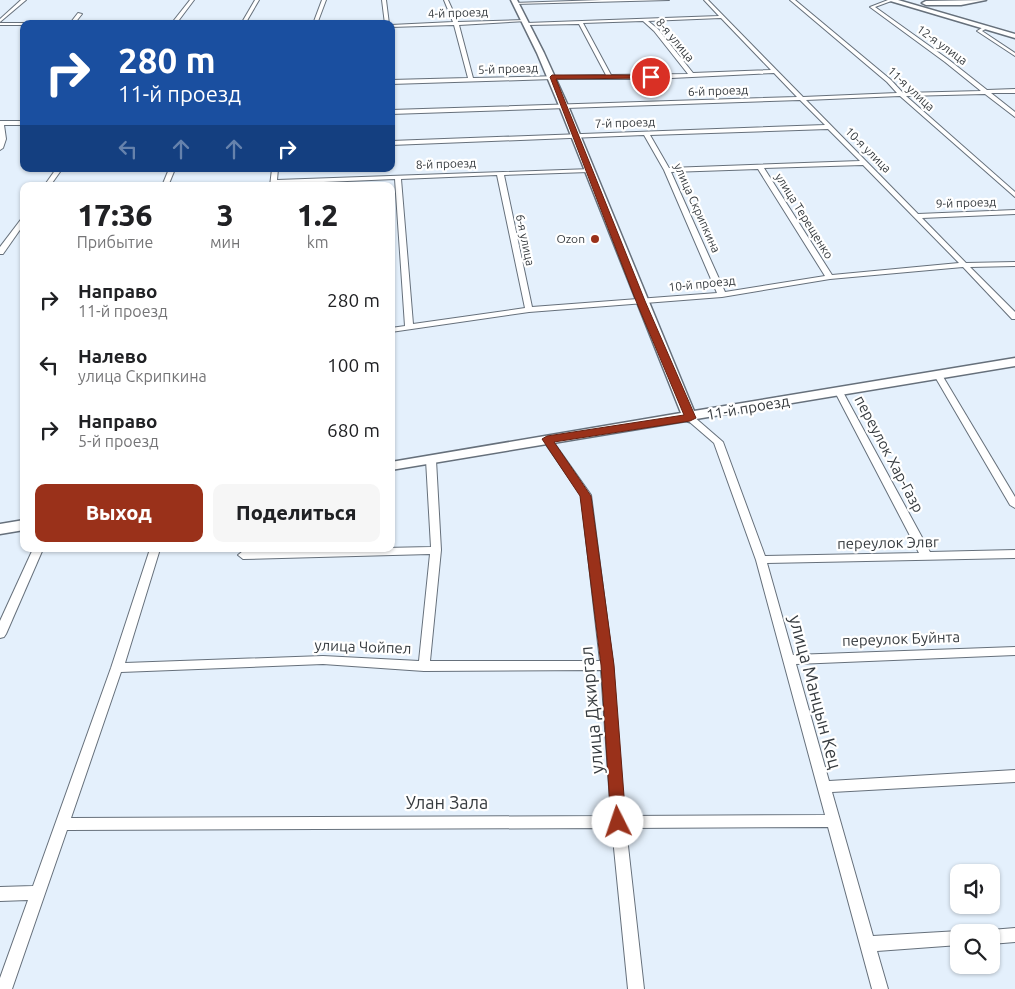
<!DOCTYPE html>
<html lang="ru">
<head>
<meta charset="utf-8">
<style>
  body { margin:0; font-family:Ubuntu,sans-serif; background:#f6f6f6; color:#202124; height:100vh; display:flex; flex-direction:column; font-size:19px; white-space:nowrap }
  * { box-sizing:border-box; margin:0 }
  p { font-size:16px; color:#757577 }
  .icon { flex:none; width:28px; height:28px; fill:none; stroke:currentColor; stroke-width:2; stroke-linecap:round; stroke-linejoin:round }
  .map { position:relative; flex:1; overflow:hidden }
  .sheet { position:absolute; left:20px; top:182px; width:375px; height:370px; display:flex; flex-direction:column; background:#fff; border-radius:10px; box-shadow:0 1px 4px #0004 }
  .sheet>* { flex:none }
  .banner { position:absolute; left:20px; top:20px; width:375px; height:152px; border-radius:10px; box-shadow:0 1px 4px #0004; background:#1a4fa0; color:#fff; overflow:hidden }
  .controls { position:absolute; left:950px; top:864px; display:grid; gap:10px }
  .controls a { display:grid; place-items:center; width:50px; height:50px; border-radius:10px; background:#fff; box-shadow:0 1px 4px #0004; font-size:25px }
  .pin { position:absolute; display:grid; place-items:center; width:42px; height:42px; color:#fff; margin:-21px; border:2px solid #fff; border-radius:50%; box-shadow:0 1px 5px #0007 }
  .me { position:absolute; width:55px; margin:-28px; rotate:356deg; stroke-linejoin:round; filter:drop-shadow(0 0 4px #0008) }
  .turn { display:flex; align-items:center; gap:18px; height:105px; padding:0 15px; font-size:22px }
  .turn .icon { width:65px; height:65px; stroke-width:2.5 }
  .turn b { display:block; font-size:35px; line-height:42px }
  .lanes { display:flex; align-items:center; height:48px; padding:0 15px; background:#0003; justify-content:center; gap:25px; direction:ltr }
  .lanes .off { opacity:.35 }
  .eta { display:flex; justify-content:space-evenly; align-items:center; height:85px; text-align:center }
  .eta b { font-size:30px; font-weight:800; line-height:35px }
  .action { display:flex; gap:10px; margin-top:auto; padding:10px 15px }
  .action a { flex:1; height:58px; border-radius:10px; background:#9a311a; color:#fff; font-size:20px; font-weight:800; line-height:58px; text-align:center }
  .action a+a { background:#f6f6f6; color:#202124 }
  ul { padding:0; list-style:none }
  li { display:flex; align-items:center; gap:15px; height:65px; padding:0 15px }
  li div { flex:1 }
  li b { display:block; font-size:19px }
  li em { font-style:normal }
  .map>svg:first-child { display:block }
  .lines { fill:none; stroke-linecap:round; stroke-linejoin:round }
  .street-casing { stroke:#66707b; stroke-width:2 }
  .secondary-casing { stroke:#66707b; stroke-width:3 }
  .primary-casing { stroke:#66707b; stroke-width:3 }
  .street { fill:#fff; fill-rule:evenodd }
  .secondary { fill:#fff; fill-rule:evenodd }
  .primary { fill:#fff; fill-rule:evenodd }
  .route { fill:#9a311a; stroke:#642011 }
  .poi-dot { fill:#9a311a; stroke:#fff; stroke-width:2 }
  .labels { text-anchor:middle; stroke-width:4.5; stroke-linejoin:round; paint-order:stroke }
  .far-street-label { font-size:12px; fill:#363b3f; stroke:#fff }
  .far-poi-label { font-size:12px; fill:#363b3f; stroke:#fff; text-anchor:end }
  .street-label { font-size:15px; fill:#363b3f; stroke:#fff }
  .near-street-label { font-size:18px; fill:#363b3f; stroke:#fff }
</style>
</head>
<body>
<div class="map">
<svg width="1015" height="989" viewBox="0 0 1015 989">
  <rect width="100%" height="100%" fill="#e4f0fc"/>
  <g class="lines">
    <defs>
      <g id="street">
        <polygon points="21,0 26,0 0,22 0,19"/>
        <polygon points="190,0 194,0 176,24 171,24"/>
        <polygon points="255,0 259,0 245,24 241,24"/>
        <polygon points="322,0 326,0 317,24 313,24"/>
        <polygon points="382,0 386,0 389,24 385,24"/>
        <path d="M444,0H448L458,22L525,20L527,21L459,25L473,78L606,75L579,24L527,25L525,24L527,23L719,16L704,0H708L803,97L897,93L887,82L790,0H795L891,80L903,93L981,91L945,62L870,7L888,0H894L875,7L949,60L987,90L1015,89V93H991L1015,112V117L985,94L906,96L1015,192V197L900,96L806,100L918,214L1015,210V214L922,218L966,263L1015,262V266L970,267L1015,312V319H1012L963,267L830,279L722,297L529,312L391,332V328L405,326L395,179L276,184V186H270L272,169H278L277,180L591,169V171L589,172L504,175L532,307L717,293L664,170L644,135L391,145V141L825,125L800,100L391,114V110L797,97L774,73L651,79H553L391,84V80L468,78L454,25L391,27V25L453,22ZM721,18L771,70L693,73L658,29L648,21ZM643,21L654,31L688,74L611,75L583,23ZM828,129L860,161L669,168L650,135ZM863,165L959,263L832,275L764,168ZM758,169L825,276L725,292L671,172ZM497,175L525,308L413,324L401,179Z"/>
        <polygon points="602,0 669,0 515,4 513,3"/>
        <polygon points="78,13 82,14 74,24 50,24 71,22"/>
        <polygon points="0,23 24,23 26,24 24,24 24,25 0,25"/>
        <polygon points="985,26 989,27 982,31 1015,53 1015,56 977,31"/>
        <polygon points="0,121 24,121 24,125 4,125 6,139 3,148 0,150"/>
        <polygon points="56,169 62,169 50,186 44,186"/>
        <polygon points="169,169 175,169 168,186 162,186"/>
        <polygon points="24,217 24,224 3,254 0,254 0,247 22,218"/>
        <polygon points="938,372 942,375 1015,497 1015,508 1010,505 934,375"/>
        <path d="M839,389L843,392L930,552L1015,550V558L767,563L793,655L1015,647V655L796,664L829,781L1015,770V782L832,792L873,936L959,931L963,932H959V945L877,951L888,989H872L828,827L626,828L644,989H628L612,828L67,830L12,989H0V978L28,900L0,901V887L33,886L111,668L150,549H160L125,663L323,656L419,661L430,554L243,559L238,555L243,551L431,547L426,460L431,457L436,460L441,550L430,661H600L581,495L542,439L547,436L550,437L591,495L613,665L624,816L825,815L756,560L714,443L685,418L690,415L693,416L723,442L765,556L919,553L835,392ZM323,664L424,671L601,670L611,816L71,818L121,672Z"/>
        <polygon points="33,549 43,549 6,634 4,637 0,638 0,621"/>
        <polygon points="1015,928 1015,942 991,944 991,932 985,932 991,930"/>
      </g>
      <g id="secondary">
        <polygon points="511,0 517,0 544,53 569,108 694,411 1015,358 1015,366 696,419 690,422 686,421 391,470 391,462 681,413 560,108 537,53"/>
        <polygon points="24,520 24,530 0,534 0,524"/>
      </g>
      <g id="primary">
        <polygon points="887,0 898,0 1015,34 1015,38"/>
        <polygon points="986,0 961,5 926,5 922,3 926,1"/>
      </g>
    </defs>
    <use href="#street" class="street-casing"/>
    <use href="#secondary" class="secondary-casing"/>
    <use href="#primary" class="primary-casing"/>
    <use href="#street" class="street"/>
    <use href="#secondary" class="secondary"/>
    <use href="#primary" class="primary"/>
  </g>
  <polygon class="route" points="651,75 653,78 556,79 645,301 696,418 690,421 554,442 591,496 614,665 626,822 624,826 618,828 613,826 611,822 601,665 580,496 542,439 547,436 684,415 636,301 550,77 552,75"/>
  <circle class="poi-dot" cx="595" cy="239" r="5"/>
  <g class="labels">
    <g class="far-street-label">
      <text transform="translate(458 13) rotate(-2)" y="4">4-й проезд</text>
      <text transform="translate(675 40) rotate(50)" y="4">8-я улица</text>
      <text transform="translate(942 45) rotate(36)" y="4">12-я улица</text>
      <text transform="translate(508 69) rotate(-2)" y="4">5-й проезд</text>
      <text transform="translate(911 89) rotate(43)" y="4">11-я улица</text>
      <text transform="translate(718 91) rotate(-2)" y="4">6-й проезд</text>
      <text transform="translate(625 123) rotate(-2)" y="4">7-й проезд</text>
      <text transform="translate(868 150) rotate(45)" y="4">10-я улица</text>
      <text transform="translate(446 164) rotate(-2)" y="4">8-й проезд</text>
      <text transform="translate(966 203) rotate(-2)" y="4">9-й проезд</text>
      <text transform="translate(697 208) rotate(66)" y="4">улица Скрипкина</text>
      <text transform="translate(804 216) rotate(58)" y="4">улица Терещенко</text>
      <text transform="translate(525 240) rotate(78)" y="4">6-я улица</text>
      <text transform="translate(702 284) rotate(-6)" y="4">10-й проезд</text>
    </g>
    <g class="far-poi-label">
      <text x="585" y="243">Ozon</text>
    </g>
    <g class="street-label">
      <text transform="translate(748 408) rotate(-10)" y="5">11-й проезд</text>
      <text transform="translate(889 454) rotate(62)" y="5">переулок Хар-Газр</text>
      <text transform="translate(888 543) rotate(-1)" y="5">переулок Элвг</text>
      <text transform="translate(901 639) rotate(-2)" y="5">переулок Буйнта</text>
      <text transform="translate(363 647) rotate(2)" y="5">улица Чойпел</text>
    </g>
    <g class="near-street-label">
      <text transform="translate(815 692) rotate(75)" y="6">улица Манцын Кец</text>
      <text transform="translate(592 710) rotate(-95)" y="6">улица Джиргал</text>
      <text x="447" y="809">Улан Зала</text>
    </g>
  </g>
</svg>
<div class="controls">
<a><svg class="icon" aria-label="sound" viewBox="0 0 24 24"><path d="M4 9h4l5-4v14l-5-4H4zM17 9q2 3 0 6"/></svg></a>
<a><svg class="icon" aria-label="search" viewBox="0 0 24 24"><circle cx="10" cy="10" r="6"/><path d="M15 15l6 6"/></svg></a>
</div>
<div class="pin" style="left:651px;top:77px;background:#d93025"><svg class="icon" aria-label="arrive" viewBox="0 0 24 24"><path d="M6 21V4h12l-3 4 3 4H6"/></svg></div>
<svg class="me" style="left:618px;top:822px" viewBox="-20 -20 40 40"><circle r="19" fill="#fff"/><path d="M0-13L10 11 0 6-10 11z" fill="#9a311a"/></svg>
<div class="banner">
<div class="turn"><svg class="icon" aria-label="right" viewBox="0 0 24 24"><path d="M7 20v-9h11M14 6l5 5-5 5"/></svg><div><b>280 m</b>11-й проезд</div></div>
<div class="lanes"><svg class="icon off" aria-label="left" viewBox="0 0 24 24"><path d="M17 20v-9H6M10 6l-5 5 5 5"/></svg><svg class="icon off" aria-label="ahead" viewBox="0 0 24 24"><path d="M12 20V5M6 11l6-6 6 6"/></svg><svg class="icon off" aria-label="ahead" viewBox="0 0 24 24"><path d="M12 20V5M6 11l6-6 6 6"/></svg><svg class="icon" aria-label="right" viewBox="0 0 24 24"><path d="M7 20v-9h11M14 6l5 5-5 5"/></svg></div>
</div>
<section class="sheet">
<div class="eta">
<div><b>17:36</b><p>Прибытие</p></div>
<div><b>3</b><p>мин</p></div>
<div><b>1.2</b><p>km</p></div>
</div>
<ul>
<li><svg class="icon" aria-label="right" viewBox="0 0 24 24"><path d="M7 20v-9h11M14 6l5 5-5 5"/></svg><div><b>Направо</b><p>11-й проезд</p></div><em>280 m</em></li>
<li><svg class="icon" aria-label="left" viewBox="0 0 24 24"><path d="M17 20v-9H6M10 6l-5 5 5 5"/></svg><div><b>Налево</b><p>улица Скрипкина</p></div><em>100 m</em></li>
<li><svg class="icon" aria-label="right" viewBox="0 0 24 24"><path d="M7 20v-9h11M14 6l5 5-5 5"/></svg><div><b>Направо</b><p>5-й проезд</p></div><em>680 m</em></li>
</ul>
<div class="action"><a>Выход</a><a>Поделиться</a></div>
</section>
</div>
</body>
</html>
